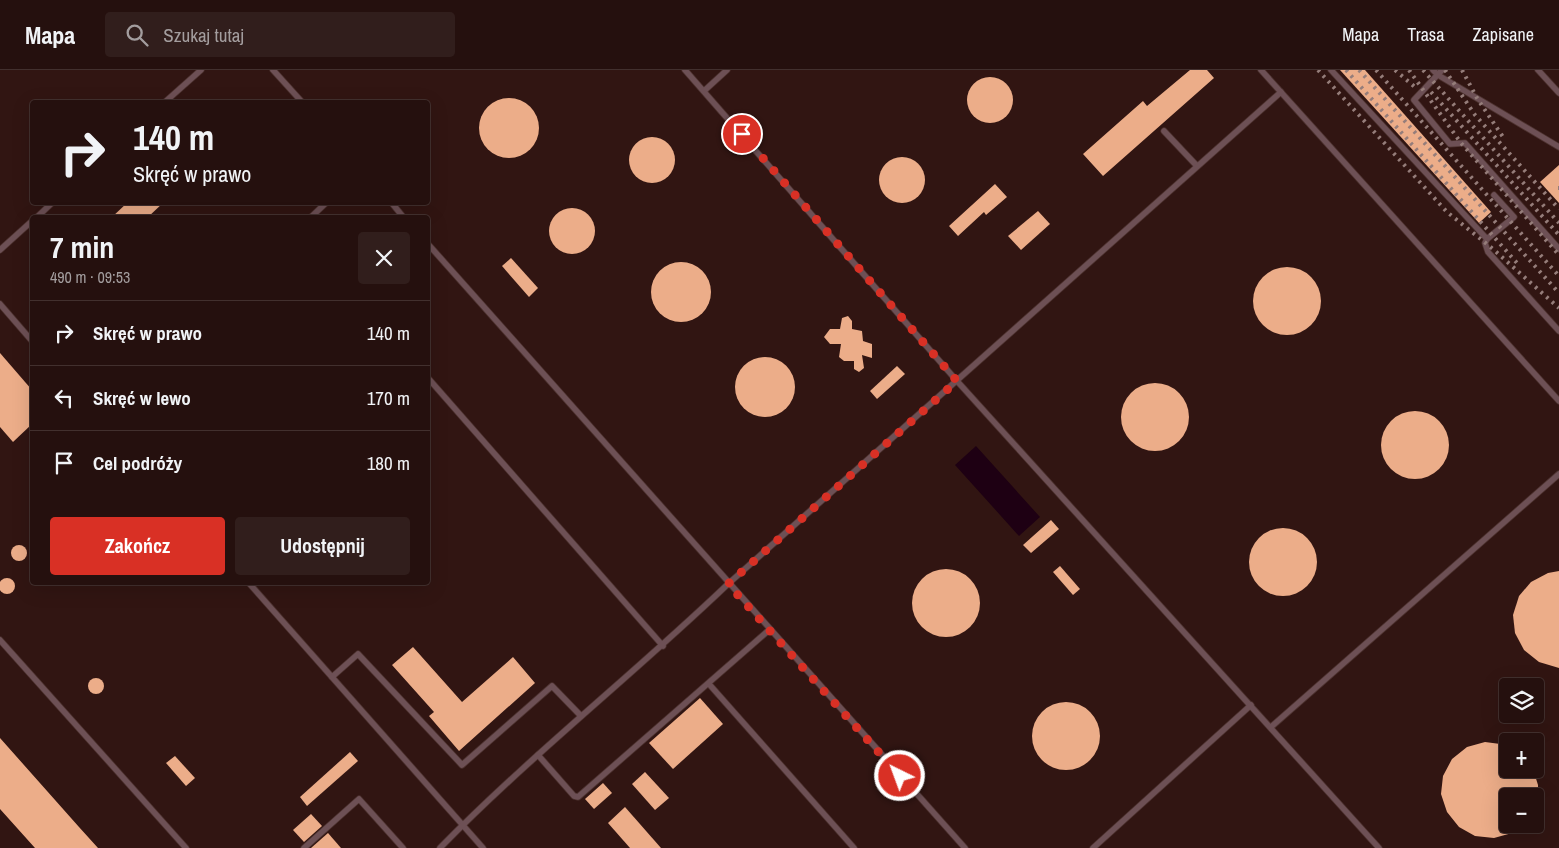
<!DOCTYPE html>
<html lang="pl">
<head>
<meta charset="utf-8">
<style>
  body { margin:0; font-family:"Archivo Narrow",sans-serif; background:#311e1c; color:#f1f3f6; height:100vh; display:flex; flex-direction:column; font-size:19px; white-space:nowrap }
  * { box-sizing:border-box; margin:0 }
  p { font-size:16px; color:#a39d9e }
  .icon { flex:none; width:28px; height:28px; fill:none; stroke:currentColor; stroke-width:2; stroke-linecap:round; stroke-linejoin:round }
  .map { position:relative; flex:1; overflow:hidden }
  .sheet { position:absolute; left:30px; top:145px; width:400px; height:370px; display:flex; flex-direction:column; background:#25100e; border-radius:5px; box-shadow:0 5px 20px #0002,0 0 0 1px #42302e }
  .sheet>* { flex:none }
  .hud { position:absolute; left:30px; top:30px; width:400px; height:105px; border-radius:5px; box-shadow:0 5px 20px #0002,0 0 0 1px #42302e; background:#25100e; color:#f1f3f6; overflow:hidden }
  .fabs { position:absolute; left:1499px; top:608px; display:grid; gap:10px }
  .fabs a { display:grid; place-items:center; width:45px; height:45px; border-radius:5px; background:#25100e; box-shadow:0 5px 20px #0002,0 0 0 1px #42302e; font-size:25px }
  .pin { position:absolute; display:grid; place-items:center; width:42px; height:42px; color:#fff; margin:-21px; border:2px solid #fff; border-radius:50%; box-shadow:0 1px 5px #0007 }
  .me { position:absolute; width:55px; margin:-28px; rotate:318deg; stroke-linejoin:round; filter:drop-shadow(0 0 4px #0008) }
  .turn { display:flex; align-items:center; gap:18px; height:105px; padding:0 20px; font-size:22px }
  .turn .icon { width:65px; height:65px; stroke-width:2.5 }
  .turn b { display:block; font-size:35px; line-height:42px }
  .round { display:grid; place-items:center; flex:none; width:52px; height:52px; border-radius:5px; background:#311e1c }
  .summary { display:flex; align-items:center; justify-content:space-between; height:85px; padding:0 20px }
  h1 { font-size:30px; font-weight:700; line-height:38px }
  .action { display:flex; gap:10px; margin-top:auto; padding:10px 20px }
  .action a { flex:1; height:58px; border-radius:5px; background:#d93025; color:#fff; font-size:20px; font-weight:700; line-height:58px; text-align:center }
  .action a+a { background:#311e1c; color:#f1f3f6 }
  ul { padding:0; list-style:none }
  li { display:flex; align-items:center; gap:15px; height:65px; padding:0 20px; border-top:1px solid #42302e }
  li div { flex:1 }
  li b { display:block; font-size:19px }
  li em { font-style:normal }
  header { display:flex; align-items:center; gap:30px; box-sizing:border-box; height:70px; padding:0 25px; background:#25100e; border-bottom:1px solid #42302e }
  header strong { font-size:24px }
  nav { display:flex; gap:28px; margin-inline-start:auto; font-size:18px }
  .search { width:350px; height:45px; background:#311e1c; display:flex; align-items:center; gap:12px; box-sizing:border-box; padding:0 18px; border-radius:5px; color:#a39d9e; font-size:19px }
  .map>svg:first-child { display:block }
  .water { fill:#1e0013 }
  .building { fill:#ecad89 }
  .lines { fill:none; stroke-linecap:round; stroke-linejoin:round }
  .service-casing { stroke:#4d322f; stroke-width:7 }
  .service { stroke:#6d5055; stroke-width:5.5 }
  .rail { stroke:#957d7a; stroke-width:4; stroke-dasharray:2.5 5; stroke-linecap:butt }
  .route { stroke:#d93025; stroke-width:9; stroke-dasharray:0 16.2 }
</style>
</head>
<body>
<header>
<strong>Mapa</strong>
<div class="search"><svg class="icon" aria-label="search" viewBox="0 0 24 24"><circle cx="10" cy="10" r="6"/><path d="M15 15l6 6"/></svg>Szukaj tutaj</div>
<nav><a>Mapa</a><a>Trasa</a><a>Zapisane</a></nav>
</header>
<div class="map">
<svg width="1559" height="778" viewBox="0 0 1559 778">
  <rect width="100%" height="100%" fill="#311512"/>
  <polygon class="water" points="976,376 1040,447 1019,466 955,395"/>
  <g class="building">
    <polygon points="1190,0 1207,0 1214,8 1103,106 1083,84 1143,31 1147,36"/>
    <polygon points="1340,0 1365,0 1491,142 1479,153"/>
    <circle cx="990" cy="30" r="23"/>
    <circle cx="509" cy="58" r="30"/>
    <circle cx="652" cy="90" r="23"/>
    <circle cx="902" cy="110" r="23"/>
    <polygon points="1559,95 1559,133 1540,112"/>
    <polygon points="995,114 1007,127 986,145 984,142 958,166 949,156"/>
    <polygon points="128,132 164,132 147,148 111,148"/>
    <circle cx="572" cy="161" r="23"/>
    <polygon points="1038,141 1050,154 1021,180 1008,166"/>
    <polygon points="511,188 538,218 529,227 502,196"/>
    <circle cx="681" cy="222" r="30"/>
    <circle cx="1287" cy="231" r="34"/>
    <polygon points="848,246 852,251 852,259 862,261 863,271 872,274 872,288 862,285 864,298 859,302 854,299 854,291 844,291 839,287 841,274 830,274 824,267 830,259 840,259 842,248"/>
    <polygon points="0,283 32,320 32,354 13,372 0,357"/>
    <circle cx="765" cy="317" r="30"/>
    <polygon points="897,296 905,304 877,329 870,321"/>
    <circle cx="1155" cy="347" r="34"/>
    <circle cx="1415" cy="375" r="34"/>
    <polygon points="1051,450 1059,459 1031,483 1023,475"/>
    <circle cx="1283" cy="492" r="34"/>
    <circle cx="19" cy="483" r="8"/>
    <polygon points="1060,496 1080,519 1073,525 1053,502"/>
    <circle cx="946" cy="533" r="34"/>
    <polygon points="1559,501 1559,598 1539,592 1524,580 1515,563 1513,545 1519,526 1531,512 1548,503"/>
    <circle cx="7" cy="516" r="8"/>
    <polygon points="413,577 462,632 513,587 535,613 459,681 429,646 434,642 392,595"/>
    <circle cx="96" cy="616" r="8"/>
    <polygon points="700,628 723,654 673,699 649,673"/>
    <circle cx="1066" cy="666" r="34"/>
    <polygon points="0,668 79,757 98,778 35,778 0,739"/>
    <polygon points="1485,672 1508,675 1508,699 1533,699 1538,715 1538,726 1508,726 1508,754 1525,754 1512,763 1494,768 1475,766 1459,757 1447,742 1441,724 1443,706 1452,689 1467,677"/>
    <polygon points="350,682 358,691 307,736 300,727"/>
    <polygon points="175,686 195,708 186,716 166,693"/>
    <polygon points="645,702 669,728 655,740 632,714"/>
    <polygon points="603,713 612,723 594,739 585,729"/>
    <polygon points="625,737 661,778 630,778 608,753"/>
    <polygon points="311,744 322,756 304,772 293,760"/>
    <polygon points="328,763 341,778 311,778"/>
  </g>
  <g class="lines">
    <defs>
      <g id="service">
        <polyline points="273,0 302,32"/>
        <polyline points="685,0 957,311 1379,778"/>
        <polyline points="1261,0 1559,331"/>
        <polyline points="1331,0 1487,169 1514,147 1494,125"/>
        <polyline points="1433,0 1438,5 1559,77"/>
        <polyline points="1442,0 1414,30 1450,74 1465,73 1559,179"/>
        <polyline points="1538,0 1559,23"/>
        <polyline points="704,21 727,0"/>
        <polyline points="165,32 201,0"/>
        <polyline points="1164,61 1197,96"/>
        <polyline points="391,132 404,148"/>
        <polyline points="36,148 53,132"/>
        <polyline points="310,148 327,132"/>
        <polyline points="1487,169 1485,173 1488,182 1559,261"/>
        <polyline points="428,174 965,778"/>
        <polyline points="0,180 32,151"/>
        <polyline points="0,234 32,271"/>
        <polyline points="428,308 663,576"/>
        <polyline points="248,512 483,778"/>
        <polyline points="0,570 186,778"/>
        <polyline points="332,607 358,584 462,695 552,616 581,646"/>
        <polyline points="709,614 854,778"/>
        <polyline points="1271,657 1559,404"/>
        <polyline points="538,685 574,726 578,727 769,560"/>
        <polyline points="304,778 359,729 403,778"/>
        <path d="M440,778C531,685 634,604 728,514L1281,22"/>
        <polyline points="1093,778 1251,635"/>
      </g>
    </defs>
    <use href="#service" class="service-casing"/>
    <use href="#service" class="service"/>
    <g class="rail">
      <polyline points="1318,0 1447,142 1493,179 1559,238"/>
      <polyline points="1346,0 1517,193"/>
      <polyline points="1359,0 1559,223"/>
      <polyline points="1376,0 1559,206"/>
      <polyline points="1395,0 1416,18"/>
      <polyline points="1409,0 1461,73 1559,185"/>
      <polyline points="1423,0 1559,153"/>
      <polyline points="1445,0 1475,45 1559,139"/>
      <polyline points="1462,0 1477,28 1505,70"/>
      <polyline points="1431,22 1559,165"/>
      <polyline points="1558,118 1559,118"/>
    </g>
  </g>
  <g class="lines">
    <polyline class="route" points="742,64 957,311 728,514 900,706"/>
  </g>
</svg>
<div class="fabs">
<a><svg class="icon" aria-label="layers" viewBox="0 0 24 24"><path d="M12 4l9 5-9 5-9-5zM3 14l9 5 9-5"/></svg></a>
<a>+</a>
<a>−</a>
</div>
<div class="pin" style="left:742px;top:64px;background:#d93025"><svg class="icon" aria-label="arrive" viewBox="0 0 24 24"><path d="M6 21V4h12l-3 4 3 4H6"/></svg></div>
<svg class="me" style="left:900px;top:706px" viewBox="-20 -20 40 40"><circle r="17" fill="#d93025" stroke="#fff" stroke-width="3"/><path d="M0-11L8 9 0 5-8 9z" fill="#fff"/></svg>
<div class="hud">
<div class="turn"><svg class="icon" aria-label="right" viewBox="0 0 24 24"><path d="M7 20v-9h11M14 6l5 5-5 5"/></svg><div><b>140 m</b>Skręć w prawo</div></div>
</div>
<section class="sheet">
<div class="summary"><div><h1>7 min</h1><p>490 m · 09:53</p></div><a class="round"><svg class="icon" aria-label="close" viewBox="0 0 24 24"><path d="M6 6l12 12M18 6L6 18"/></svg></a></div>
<ul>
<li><svg class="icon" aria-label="right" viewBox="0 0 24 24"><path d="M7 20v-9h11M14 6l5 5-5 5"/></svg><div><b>Skręć w prawo</b></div><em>140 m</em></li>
<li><svg class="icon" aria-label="left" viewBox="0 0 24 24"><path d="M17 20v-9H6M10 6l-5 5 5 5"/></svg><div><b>Skręć w lewo</b></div><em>170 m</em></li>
<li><svg class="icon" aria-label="arrive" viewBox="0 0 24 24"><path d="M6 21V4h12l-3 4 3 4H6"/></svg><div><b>Cel podróży</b></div><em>180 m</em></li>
</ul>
<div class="action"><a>Zakończ</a><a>Udostępnij</a></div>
</section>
</div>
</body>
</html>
